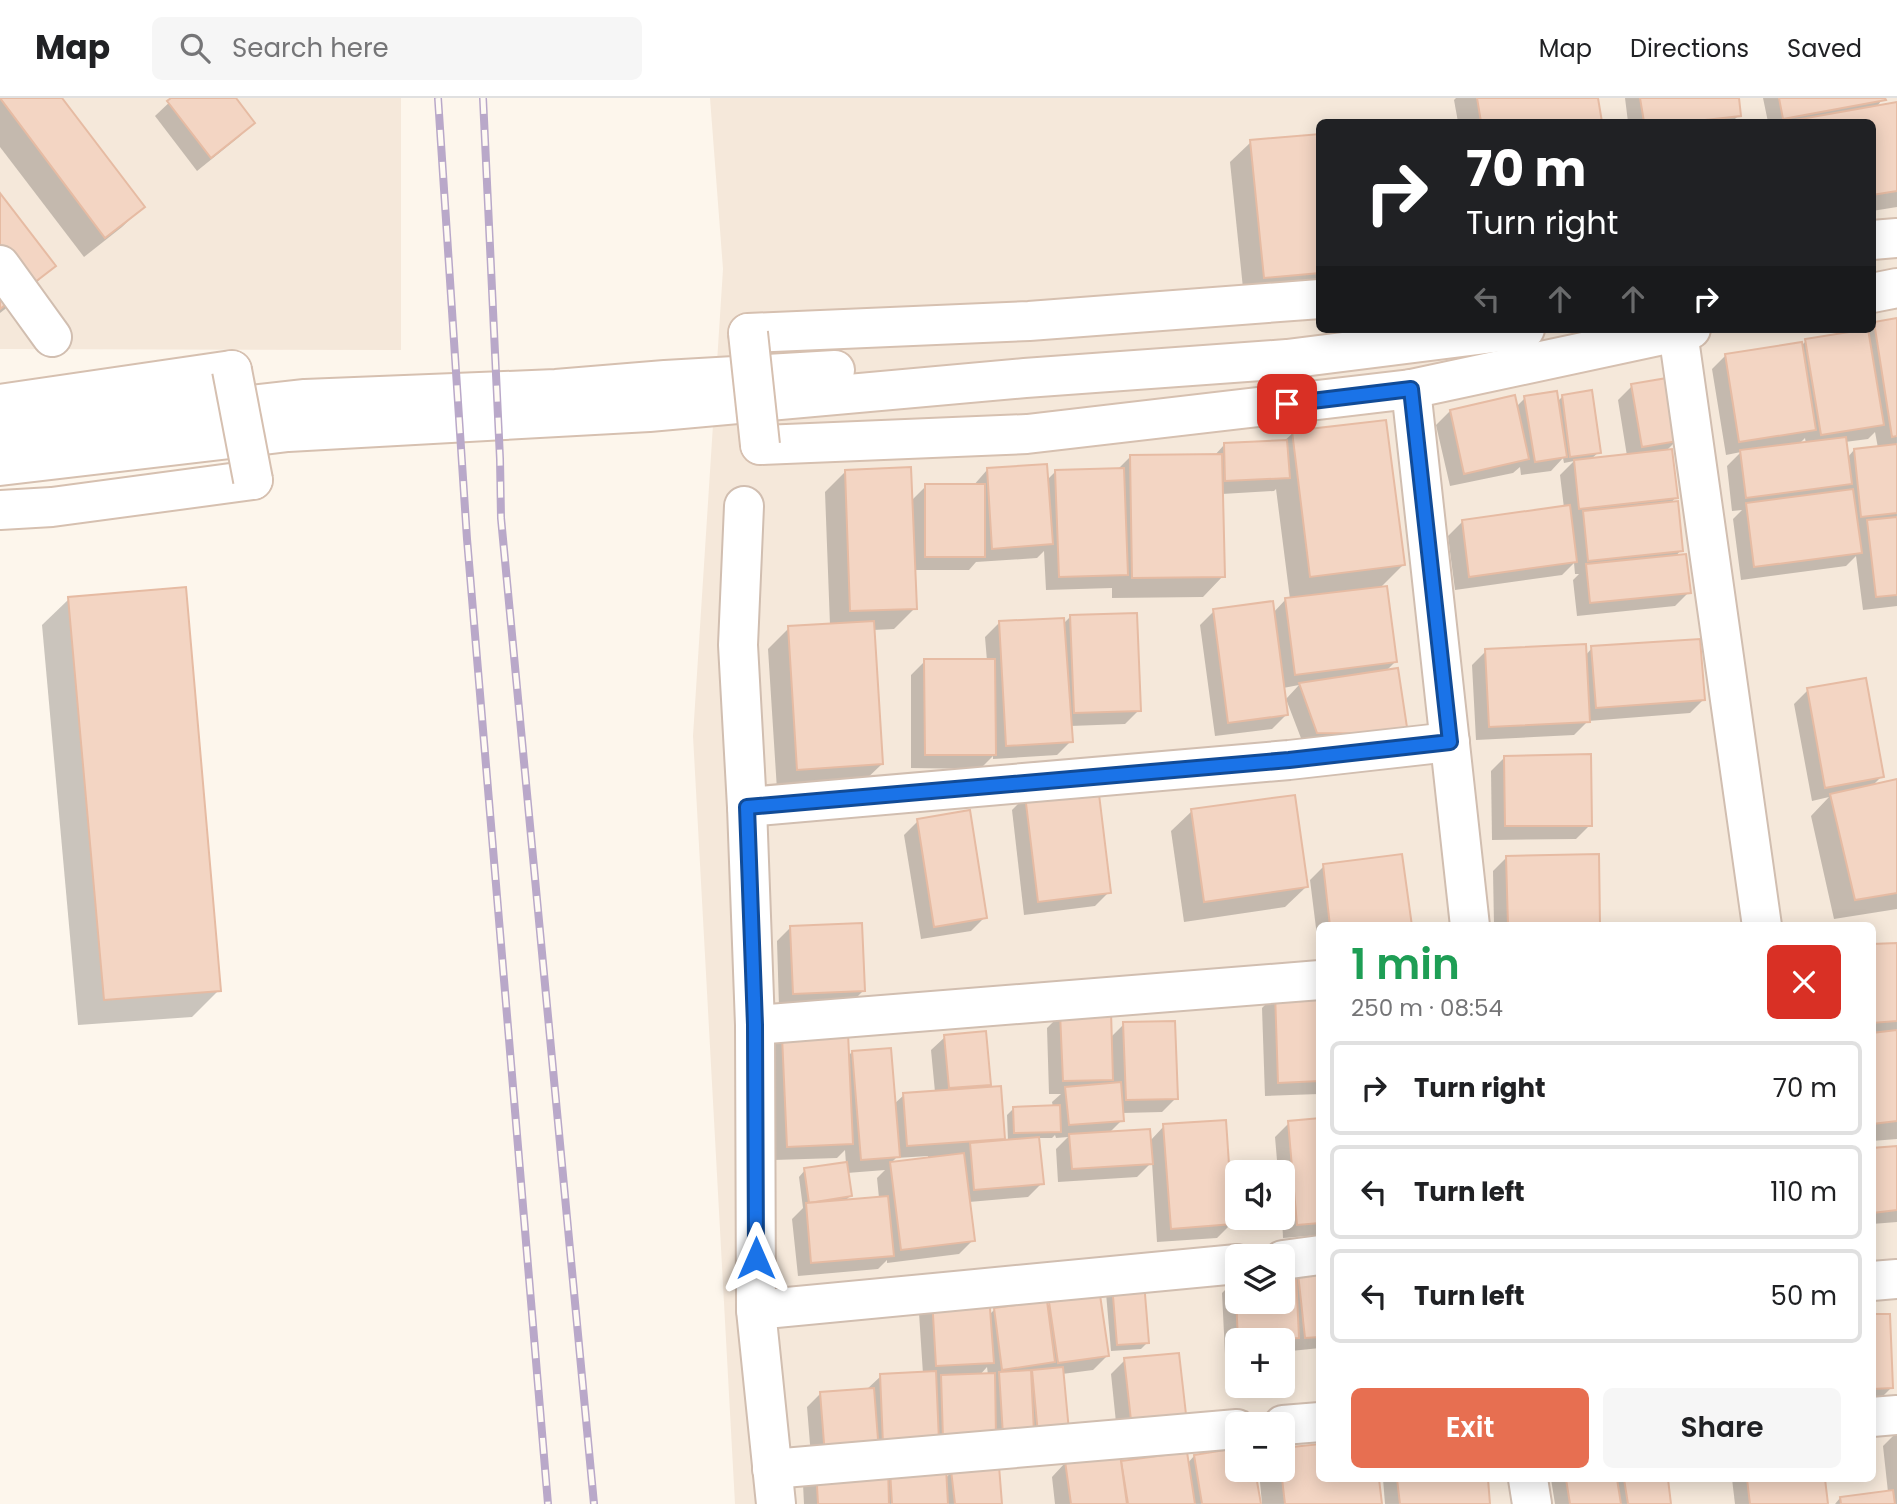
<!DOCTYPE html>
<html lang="en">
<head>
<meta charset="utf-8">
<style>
  body { margin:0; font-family:Poppins,sans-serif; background:#f6f6f6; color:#202124; height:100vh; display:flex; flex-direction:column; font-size:26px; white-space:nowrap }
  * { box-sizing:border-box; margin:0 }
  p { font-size:23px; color:#757577 }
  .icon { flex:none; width:38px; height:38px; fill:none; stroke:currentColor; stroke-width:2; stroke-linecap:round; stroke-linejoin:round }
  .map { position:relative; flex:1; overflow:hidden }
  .side { position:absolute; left:1316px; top:824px; width:560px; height:560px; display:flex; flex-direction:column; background:#fff; border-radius:10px; box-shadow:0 4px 18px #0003 }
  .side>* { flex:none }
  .top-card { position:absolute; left:1316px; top:21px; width:560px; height:214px; border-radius:10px; box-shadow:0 4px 18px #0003; background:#202124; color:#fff; overflow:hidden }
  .controls { position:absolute; left:1225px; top:1062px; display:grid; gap:14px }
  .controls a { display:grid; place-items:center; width:70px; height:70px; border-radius:10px; background:#fff; box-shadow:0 4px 18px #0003; font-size:35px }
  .pin { position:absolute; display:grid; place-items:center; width:60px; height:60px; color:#fff; margin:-30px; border-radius:14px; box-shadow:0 4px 10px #0006 }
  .me { position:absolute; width:77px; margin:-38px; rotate:0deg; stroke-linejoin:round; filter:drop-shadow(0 0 5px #0008) }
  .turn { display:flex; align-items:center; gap:24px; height:147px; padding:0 35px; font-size:32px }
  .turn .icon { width:91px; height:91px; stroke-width:2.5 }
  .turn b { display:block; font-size:49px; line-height:60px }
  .lanes { display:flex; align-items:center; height:66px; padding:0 35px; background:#0003; justify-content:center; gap:35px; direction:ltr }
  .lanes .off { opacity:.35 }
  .round { display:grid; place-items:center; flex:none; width:74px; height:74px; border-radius:10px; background:#f6f6f6 }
  .summary { display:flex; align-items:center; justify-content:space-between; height:119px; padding:0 35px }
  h1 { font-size:42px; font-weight:600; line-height:52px; color:#1e9e55 }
  .cta { display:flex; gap:14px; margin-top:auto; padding:14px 35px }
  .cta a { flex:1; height:80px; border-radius:10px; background:#e76f51; color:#fff; font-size:28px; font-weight:600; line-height:80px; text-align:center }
  .cta a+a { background:#f6f6f6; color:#202124 }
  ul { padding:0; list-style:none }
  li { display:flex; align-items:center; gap:21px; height:94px; margin:0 14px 10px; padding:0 21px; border:4px solid #e0e0e0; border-radius:10px }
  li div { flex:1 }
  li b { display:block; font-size:26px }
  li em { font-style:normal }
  header { display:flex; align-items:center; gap:42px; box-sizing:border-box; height:98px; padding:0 35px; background:#fff; border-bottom:2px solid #e0e0e0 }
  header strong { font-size:33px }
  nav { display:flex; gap:38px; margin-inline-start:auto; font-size:24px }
  .search { width:490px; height:63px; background:#f6f6f6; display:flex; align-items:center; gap:18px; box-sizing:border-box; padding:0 24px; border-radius:10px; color:#757577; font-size:26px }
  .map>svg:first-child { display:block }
  .residential { fill:#f5e8da; fill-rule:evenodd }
  .shadow { fill:#0003; fill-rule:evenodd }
  .building { fill:#f3d5c3; stroke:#e6bba3; stroke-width:2 }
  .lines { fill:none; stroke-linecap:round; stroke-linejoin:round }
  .street-casing { stroke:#d1beb0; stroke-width:42 }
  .secondary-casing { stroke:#d6c0b0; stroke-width:42 }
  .street { stroke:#fff; stroke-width:38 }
  .secondary { stroke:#fff; stroke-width:38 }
  .rail-casing { stroke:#b9a8c9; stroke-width:8 }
  .rail { stroke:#fffaf3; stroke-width:5; stroke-dasharray:16; stroke-linecap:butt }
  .secondary-bridge-casing { stroke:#d6c0b0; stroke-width:42; stroke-linecap:butt }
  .secondary-bridge { stroke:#fff; stroke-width:38 }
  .route-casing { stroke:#114b97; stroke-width:18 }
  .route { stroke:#1a73e8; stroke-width:12 }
</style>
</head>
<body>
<header>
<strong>Map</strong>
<div class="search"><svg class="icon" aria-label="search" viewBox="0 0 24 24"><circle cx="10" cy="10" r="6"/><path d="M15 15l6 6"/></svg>Search here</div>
<nav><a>Map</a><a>Directions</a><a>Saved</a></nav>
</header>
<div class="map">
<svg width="1897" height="1406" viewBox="0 0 1897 1406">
  <rect width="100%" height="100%" fill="#fdf6ec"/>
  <g class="residential">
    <polygon points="0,0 401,0 401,252 0,251"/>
    <path d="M710,0H1897V1406H735L693,638L723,171ZM1320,24H1872V231H1320ZM1320,828H1872V1381H1320ZM1237,1074H1283V1120H1237ZM1237,1158H1283V1204H1237ZM1237,1242H1283V1288H1237ZM1237,1326H1283V1372H1237Z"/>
  </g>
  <g class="shadow">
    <polygon points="0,0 59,0 143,109 122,129 84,159 0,49"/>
    <polygon points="174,0 234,0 253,25 239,39 197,73 155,18"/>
    <polygon points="1456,0 1597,0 1601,24 1458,24 1454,2"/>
    <polygon points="1625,0 1737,0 1739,17 1732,24 1628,24"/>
    <polygon points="1763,0 1883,0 1876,10 1897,6 1897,109 1872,113 1872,24 1768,24"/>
    <polygon points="1320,37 1320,193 1244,200 1230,64 1251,44"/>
    <polygon points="0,98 54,167 27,194 0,215"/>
    <path d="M1897,222V508L1863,512L1856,458L1846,468L1741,482L1733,421L1742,412L1732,413L1727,368L1741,354L1726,357L1712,271L1726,257L1801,248L1806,243L1867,233L1872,231L1875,225ZM1875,334L1878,350L1854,352L1847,360L1845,344L1868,341ZM1805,340L1806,346L1798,347Z"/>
    <polygon points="1632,288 1676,343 1665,354 1676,399 1670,406 1681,452 1675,459 1689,494 1675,508 1577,518 1573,482 1579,476 1575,476 1574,465 1562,477 1455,492 1448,438 1462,424 1564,410 1560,377 1574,363 1564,365 1563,360 1551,373 1521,377 1520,369 1513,375 1450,388 1436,327 1450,313 1516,309 1525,300 1557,304 1563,298 1599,354 1591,361 1627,358 1618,302"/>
    <polygon points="1293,335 1403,467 1379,491 1395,564 1385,574 1406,636 1304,648 1286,601 1299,587 1283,590 1286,617 1272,631 1215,638 1200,527 1214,513 1273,515 1286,501 1290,501 1276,391 1274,393 1222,396 1223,478 1203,499 1112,500 1112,490 1046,492 1044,453 1037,460 976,464 969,472 914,472 915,510 894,531 873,532 882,666 861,686 777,692 768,551 789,530 830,527 825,394 846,373 911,403 926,388 973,388 987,372 1047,382 1056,373 1117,372 1130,359 1214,358 1224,347 1283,344"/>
    <polygon points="69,501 219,892 192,919 78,927 42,527"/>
    <polygon points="1070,519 1139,612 1125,626 1070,628 1071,643 1057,657 993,661 993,658 980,671 911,670 911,577 925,563 987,563 985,539 999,525 1063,526"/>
    <polygon points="1592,550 1704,601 1690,615 1588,623 1574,637 1476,642 1472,567 1486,553 1585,558"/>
    <polygon points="1808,592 1882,678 1872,688 1897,683 1897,811 1834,821 1811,718 1829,699 1812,703 1794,606"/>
    <polygon points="1505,659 1590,727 1576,741 1492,742 1491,673"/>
    <polygon points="1026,698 1109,794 1095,808 1024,817 1012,712"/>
    <polygon points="1192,713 1306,789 1285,809 1184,824 1171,733"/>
    <polygon points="918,723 985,819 971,833 921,841 904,737"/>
    <polygon points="1507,759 1599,826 1494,828 1493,773"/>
    <polygon points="1324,768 1410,828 1320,828 1320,862 1310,782"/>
    <polygon points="791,829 863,893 850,906 779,909 777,843"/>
    <polygon points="1897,846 1897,1041 1872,1043 1872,848"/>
    <polygon points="1320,894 1319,996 1265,998 1262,910 1276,896"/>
    <path d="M1061,916L1110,940L1124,926L1176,1000L1162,1014L1122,1015V1022L1109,1035L1150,1043L1164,1028L1231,1126L1217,1140L1157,1144L1152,1064L1137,1079L1058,1084L1056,1051L1068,1039L1056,1040L1055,1037L1052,1040H1038L1042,1085L1028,1099L969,1104L973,1142L959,1156L887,1165V1162L878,1171L798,1178L792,1121L803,1110L799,1079L805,1072L846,1066L845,1052L837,1060L774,1062L768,954L782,940L847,959L852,954L894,1006L904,997L935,994L931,952L945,939L985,935L989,990H999L1003,1044L1008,1043L1007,1017L1014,1010L1053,1009L1052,1004L1061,996H1049L1047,930ZM928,1058V1061L890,1066L896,1060ZM885,1072L877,1080L879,1100L844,1104L850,1098L847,1075Z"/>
    <polygon points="1320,1022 1320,1137 1283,1140 1282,1120 1283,1074 1278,1074 1275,1039 1289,1025"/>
    <polygon points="1897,1050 1897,1124 1872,1126 1872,1052"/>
    <polygon points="1320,1175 1320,1250 1291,1253 1290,1246 1283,1253 1283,1242 1237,1242 1237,1255 1225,1256 1222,1195 1236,1181 1237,1204 1283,1204 1283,1179 1295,1181 1299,1177"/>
    <polygon points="1113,1188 1148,1244 1141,1251 1111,1253 1106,1195"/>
    <path d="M933,1201L989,1217L995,1211L1046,1209L1050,1206L1107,1258L1093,1272L1062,1276L1067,1332L930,1354L945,1381L952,1373L1001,1406H804L803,1386L812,1371L807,1309L821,1295L866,1292L881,1278L923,1276L919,1215ZM987,1269L988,1277L979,1278Z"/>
    <polygon points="1872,1218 1891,1290 1877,1304 1872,1304"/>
    <polygon points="1177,1256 1118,1344 1111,1276 1125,1262"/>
    <polygon points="1897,1334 1897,1406 1835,1406 1840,1400 1888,1394 1883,1348"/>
    <polygon points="1320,1348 1320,1381 1377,1381 1380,1406 1262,1406 1259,1373 1283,1372 1283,1352"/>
    <polygon points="1237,1351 1237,1372 1253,1372 1259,1406 1055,1406 1052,1379 1065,1365 1119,1365 1186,1356 1187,1366 1194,1358"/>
    <polygon points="1383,1381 1486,1381 1488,1406 1385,1406"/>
    <polygon points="1551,1381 1666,1381 1669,1406 1555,1406"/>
    <polygon points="1732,1381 1823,1381 1826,1406 1735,1406"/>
  </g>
  <g class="building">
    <polygon points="0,0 62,0 145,109 105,140"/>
    <polygon points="171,0 236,0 255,25 211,60 167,3"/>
    <polygon points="1477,0 1598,0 1602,24 1481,24"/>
    <polygon points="1640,0 1739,0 1741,18 1687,24 1644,24"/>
    <polygon points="1779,0 1885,0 1886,2 1783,21"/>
    <polygon points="1897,4 1897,93 1872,97 1872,24 1784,24"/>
    <polygon points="1320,36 1320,175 1264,180 1250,42"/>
    <polygon points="0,95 56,168 0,211"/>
    <polygon points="1897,220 1897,338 1892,339 1874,224"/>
    <polygon points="1868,231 1884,327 1821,337 1805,241"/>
    <polygon points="1802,244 1816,332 1739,344 1725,256"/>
    <polygon points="1667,280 1678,343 1642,349 1631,286"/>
    <polygon points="1592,292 1601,355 1570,359 1562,297"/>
    <polygon points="1557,293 1567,359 1535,364 1524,298"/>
    <polygon points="1515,297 1529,361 1464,376 1450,312"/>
    <polygon points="1386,322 1405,467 1310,479 1292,333"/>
    <polygon points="1846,339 1852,386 1746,400 1740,352"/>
    <polygon points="1287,342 1290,380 1225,383 1224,345"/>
    <polygon points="1897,346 1897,415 1861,419 1854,351"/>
    <polygon points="1672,351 1678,400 1579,411 1574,362"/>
    <polygon points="1222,356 1225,479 1132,480 1130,357"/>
    <polygon points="1047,366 1053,446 992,451 987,370"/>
    <polygon points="911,369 917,511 850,513 845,372"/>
    <polygon points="1124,370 1128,477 1059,479 1055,372"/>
    <rect x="925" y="386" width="60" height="73"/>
    <polygon points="1853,391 1862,455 1754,469 1746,405"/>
    <polygon points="1678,403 1683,453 1588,463 1583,413"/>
    <polygon points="1570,407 1577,464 1469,479 1462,422"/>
    <polygon points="1897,419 1897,497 1876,499 1867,422"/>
    <polygon points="1686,456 1691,495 1590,505 1586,466"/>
    <polygon points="1387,488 1397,564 1295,577 1285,500"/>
    <polygon points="186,489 221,893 104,902 68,499"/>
    <polygon points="1273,503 1288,617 1228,625 1213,511"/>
    <polygon points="1137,515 1141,613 1074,615 1070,517"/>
    <polygon points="1064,520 1073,644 1006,648 999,523"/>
    <polygon points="874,523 883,666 797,672 788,528"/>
    <polygon points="1700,541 1705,602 1596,610 1591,548"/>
    <polygon points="1586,546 1590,624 1489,629 1485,551"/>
    <polygon points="924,561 995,561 996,657 925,657"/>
    <polygon points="1398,570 1408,636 1317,635 1299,585"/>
    <polygon points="1866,580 1884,679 1825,690 1807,590"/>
    <polygon points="1591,656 1592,728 1505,728 1504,658"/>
    <polygon points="1897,681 1897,795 1855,802 1830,696"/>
    <polygon points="1098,688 1111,795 1038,804 1025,697"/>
    <polygon points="1295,697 1308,789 1204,804 1191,711"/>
    <polygon points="970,712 987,820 934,829 917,721"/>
    <polygon points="1402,756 1412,828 1330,828 1323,766"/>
    <polygon points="1599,756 1600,827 1508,828 1506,758"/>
    <polygon points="862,825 865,893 793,896 790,828"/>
    <polygon points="1897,845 1897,923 1872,925 1872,846"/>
    <polygon points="1320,893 1320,983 1278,985 1275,894"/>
    <polygon points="1111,913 1113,982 1063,983 1060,915"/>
    <polygon points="1175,923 1178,1001 1126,1002 1123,924"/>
    <polygon points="1897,932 1897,1023 1872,1026 1872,935"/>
    <polygon points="986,933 991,987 949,990 944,937"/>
    <polygon points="848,935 853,1046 787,1049 782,938"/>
    <polygon points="891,950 900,1059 861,1062 852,953"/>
    <polygon points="1121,984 1124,1023 1069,1027 1065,989"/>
    <polygon points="1001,988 1005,1041 907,1048 903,995"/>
    <polygon points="1060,1007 1061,1034 1014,1035 1013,1009"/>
    <polygon points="1320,1020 1320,1125 1297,1127 1288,1023"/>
    <polygon points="1226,1022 1233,1126 1171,1131 1163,1026"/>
    <polygon points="1150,1031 1153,1066 1072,1071 1069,1036"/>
    <polygon points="1039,1039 1044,1086 974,1092 970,1045"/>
    <polygon points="1897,1048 1897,1112 1872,1115 1872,1050"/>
    <polygon points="964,1055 975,1143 901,1152 890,1064"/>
    <polygon points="847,1064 852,1098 809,1105 804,1070"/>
    <polygon points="888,1098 894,1158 811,1165 806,1105"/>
    <polygon points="1320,1174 1320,1239 1305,1240 1298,1175"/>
    <polygon points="1296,1176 1299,1240 1238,1242 1235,1179 1237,1179 1237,1204 1283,1204 1283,1177"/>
    <polygon points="1144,1184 1149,1245 1117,1247 1112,1186"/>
    <polygon points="989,1197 994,1265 936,1268 932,1200"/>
    <polygon points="1100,1197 1109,1258 1058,1265 1049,1204"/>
    <polygon points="1047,1203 1055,1264 1002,1272 994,1210"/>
    <polygon points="1872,1216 1890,1216 1893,1290 1872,1291"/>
    <polygon points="1179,1255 1187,1325 1132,1331 1124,1260"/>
    <polygon points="1063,1269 1069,1333 1038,1336 1032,1272"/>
    <polygon points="1031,1272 1034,1335 1003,1337 999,1274"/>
    <polygon points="936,1273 939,1343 883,1346 880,1276"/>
    <polygon points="995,1275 996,1340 943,1341 941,1277"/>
    <polygon points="874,1290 879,1354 825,1358 820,1294"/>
    <polygon points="1320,1346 1320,1381 1379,1381 1382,1406 1285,1406 1281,1372 1283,1372 1283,1350"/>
    <polygon points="1237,1350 1237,1372 1255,1372 1261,1406 1202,1406 1194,1357"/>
    <polygon points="1187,1354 1195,1406 1128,1406 1121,1363"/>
    <polygon points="1120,1356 1127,1406 1071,1406 1065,1363"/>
    <polygon points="888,1368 889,1406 818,1406 816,1370"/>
    <polygon points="999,1368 1002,1406 955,1406 951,1372"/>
    <polygon points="946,1369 948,1406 892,1406 890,1372"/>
    <polygon points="1397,1381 1488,1381 1490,1406 1400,1406"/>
    <polygon points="1566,1381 1617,1381 1621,1406 1570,1406"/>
    <polygon points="1624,1381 1668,1381 1671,1406 1628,1406"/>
    <polygon points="1747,1381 1825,1381 1828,1406 1750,1406"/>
    <polygon points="1893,1392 1895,1406 1841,1406 1840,1399"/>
  </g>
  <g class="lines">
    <defs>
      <g id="street">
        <polyline points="0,167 52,239"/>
        <polyline points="1678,234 1762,828"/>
        <polyline points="1411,291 1470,828"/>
        <polyline points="744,408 738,547 747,709 755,927 756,1212 776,1406"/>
        <polyline points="747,709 1289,662 1450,644"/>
        <polyline points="755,927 1320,882"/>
        <polyline points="1283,1162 1320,1157"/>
        <polyline points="1872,1183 1897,1181"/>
        <polyline points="756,1212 1237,1166"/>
        <polyline points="1872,1319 1897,1317"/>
        <polyline points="1283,1327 1320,1324"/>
        <polyline points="772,1371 1237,1331"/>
        <polyline points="1528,1381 1532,1406"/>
      </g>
      <g id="secondary">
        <polyline points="1872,142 1897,140"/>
        <polyline points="1872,195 1897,190"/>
        <polyline points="748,235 1029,223 1320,201"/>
        <polyline points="0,306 232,272"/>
        <polyline points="0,334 305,301 556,291 665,282 835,272"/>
        <polyline points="760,347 1027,336 1411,291 1691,231"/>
        <polyline points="0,368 288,334 649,314 1025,280 1287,261 1525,231"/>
        <polyline points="0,412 52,409 253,382"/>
      </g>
    </defs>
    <use href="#street" class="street-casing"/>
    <use href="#secondary" class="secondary-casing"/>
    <use href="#street" class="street"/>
    <use href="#secondary" class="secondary"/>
    <defs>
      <g id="rail">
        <polyline points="438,0 467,441 548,1406"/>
        <polyline points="483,0 500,361 501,420 594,1406"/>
      </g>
    </defs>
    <use href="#rail" class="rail-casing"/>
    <use href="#rail" class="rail"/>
    <defs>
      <g id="secondary-bridge">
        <polyline points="748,235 760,347"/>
        <polyline points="232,272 253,382"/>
      </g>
    </defs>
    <use href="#secondary-bridge" class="secondary-bridge-casing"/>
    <use href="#secondary-bridge" class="secondary-bridge"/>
  </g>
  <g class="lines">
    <defs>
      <polyline id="route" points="756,1160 755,927 747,709 1289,662 1450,644 1411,291 1287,306"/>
    </defs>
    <use href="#route" class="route-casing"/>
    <use href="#route" class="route"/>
  </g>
</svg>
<div class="controls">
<a><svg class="icon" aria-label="sound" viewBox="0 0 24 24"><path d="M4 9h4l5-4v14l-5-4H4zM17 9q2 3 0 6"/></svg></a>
<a><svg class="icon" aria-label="layers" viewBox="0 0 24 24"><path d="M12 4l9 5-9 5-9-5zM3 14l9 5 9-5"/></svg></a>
<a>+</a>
<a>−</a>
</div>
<div class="pin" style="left:1287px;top:306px;background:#d93025"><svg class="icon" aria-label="arrive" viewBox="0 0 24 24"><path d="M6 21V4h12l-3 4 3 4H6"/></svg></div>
<svg class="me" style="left:756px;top:1160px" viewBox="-20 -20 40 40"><path d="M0-17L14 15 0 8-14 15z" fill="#1a73e8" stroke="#fff" stroke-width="4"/></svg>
<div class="top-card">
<div class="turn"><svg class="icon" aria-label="right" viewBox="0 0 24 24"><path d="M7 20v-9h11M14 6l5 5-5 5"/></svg><div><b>70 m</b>Turn right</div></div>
<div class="lanes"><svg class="icon off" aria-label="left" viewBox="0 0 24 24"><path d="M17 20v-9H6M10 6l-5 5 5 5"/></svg><svg class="icon off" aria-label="ahead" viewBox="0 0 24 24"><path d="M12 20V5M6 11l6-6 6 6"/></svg><svg class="icon off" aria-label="ahead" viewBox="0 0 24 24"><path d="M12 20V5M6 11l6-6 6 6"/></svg><svg class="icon" aria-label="right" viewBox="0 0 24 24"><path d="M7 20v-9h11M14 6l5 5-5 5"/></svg></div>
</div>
<section class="side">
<div class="summary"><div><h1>1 min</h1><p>250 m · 08:54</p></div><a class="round" style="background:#d93025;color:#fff"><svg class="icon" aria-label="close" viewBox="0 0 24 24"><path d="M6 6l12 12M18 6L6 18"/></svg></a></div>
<ul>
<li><svg class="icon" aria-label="right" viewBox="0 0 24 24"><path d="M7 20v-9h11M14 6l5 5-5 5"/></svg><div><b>Turn right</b></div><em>70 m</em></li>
<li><svg class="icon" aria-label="left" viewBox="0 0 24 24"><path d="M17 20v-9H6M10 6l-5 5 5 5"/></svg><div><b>Turn left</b></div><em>110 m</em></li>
<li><svg class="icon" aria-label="left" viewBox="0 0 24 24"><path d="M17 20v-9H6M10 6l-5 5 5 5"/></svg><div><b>Turn left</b></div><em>50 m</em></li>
</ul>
<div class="cta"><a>Exit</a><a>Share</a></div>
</section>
</div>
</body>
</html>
